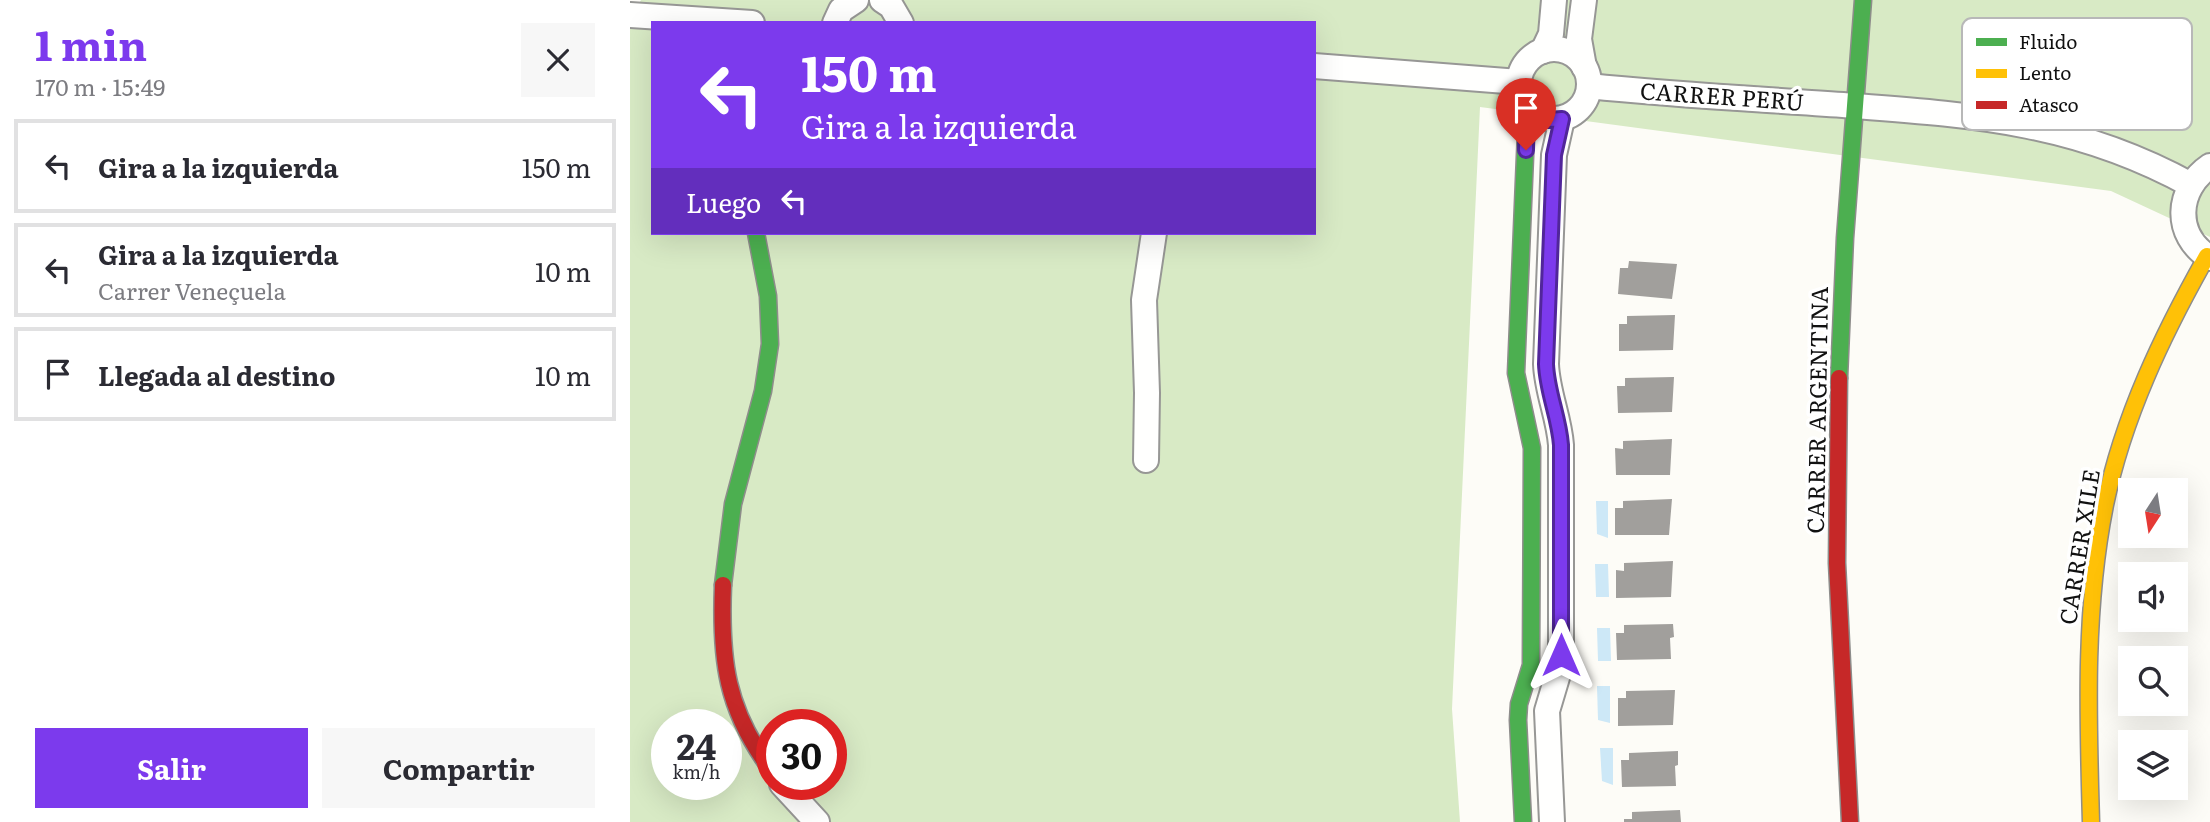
<!DOCTYPE html>
<html lang="es">
<head>
<meta charset="utf-8">
<style>
  body { margin:0; font-family:Literata,serif; background:#f7f7f7; color:#2b2b33; height:100vh; display:flex; flex-direction:column; font-size:26px; white-space:nowrap }
  * { box-sizing:border-box; margin:0 }
  p { font-size:23px; color:#7c7c81 }
  .icon { flex:none; width:38px; height:38px; fill:none; stroke:currentColor; stroke-width:2; stroke-linecap:round; stroke-linejoin:round }
  .map { position:relative; flex:1; overflow:hidden }
  .panel { display:flex; flex-direction:column; background:#fff; width:630px }
  .panel>* { flex:none }
  .hud { position:absolute; left:21px; top:21px; width:665px; height:214px; border-radius:0px; box-shadow:0 7px 28px #0002; background:#7c3aed; color:#fff; overflow:hidden }
  .needle { width:46px; rotate:192deg }
  .tools { position:absolute; left:1488px; top:478px; display:grid; gap:14px }
  .tools a { display:grid; place-items:center; width:70px; height:70px; border-radius:0px; background:#fff; box-shadow:0 7px 28px #0002; font-size:35px }
  .speed { position:absolute; left:21px; top:709px; display:flex; gap:14px; font-size:35px; font-weight:700; text-align:center }
  .speed>* { display:grid; place-content:center; width:91px; height:91px; border-radius:50%; background:#fff; box-shadow:0 7px 28px #0002; line-height:1 }
  .speed small { font-size:18px; font-weight:400 }
  .speed .limit { border:10px solid #d22; background:#fff; color:#111 }
  .pin { position:absolute; display:grid; place-items:center; width:60px; height:60px; color:#fff; margin:-72px -30px; border-radius:50% 50% 50% 0; rotate:-45deg; box-shadow:0 0 7px #0007 }
  .pin .icon { rotate:45deg }
  .me { position:absolute; width:77px; margin:-38px; rotate:0deg; stroke-linejoin:round; filter:drop-shadow(0 0 5px #0008) }
  .turn { display:flex; align-items:center; gap:24px; height:147px; padding:0 35px; font-size:32px }
  .turn .icon { width:91px; height:91px; stroke-width:2.5 }
  .turn b { display:block; font-size:49px; line-height:60px }
  .then { display:flex; align-items:center; height:66px; padding:0 35px; background:#0003; gap:14px; font-size:26px }
  .round { display:grid; place-items:center; flex:none; width:74px; height:74px; border-radius:0px; background:#f7f7f7 }
  .summary { display:flex; align-items:center; justify-content:space-between; height:119px; padding:0 35px }
  h1 { font-size:42px; font-weight:700; line-height:52px; color:#7c3aed }
  .cta { display:flex; gap:14px; margin-top:auto; padding:14px 35px }
  .cta a { flex:1; height:80px; border-radius:0px; background:#7c3aed; color:#fff; font-size:28px; font-weight:700; line-height:80px; text-align:center }
  .cta a+a { background:#f7f7f7; color:#2b2b33 }
  ul { padding:0; list-style:none }
  li { display:flex; align-items:center; gap:21px; height:94px; margin:0 14px 10px; padding:0 21px; border:4px solid #e1e1e2; border-radius:0px }
  li div { flex:1 }
  li b { display:block; font-size:26px }
  li em { font-style:normal }
  main { display:flex; flex:1; min-height:0 }
  .map>svg:first-child { display:block }
  .forest { fill:#d8eac5; fill-rule:evenodd }
  .water { fill:#cde8f7 }
  .building { fill:#a19f9c }
  .lines { fill:none; stroke-linecap:round; stroke-linejoin:round }
  .street-casing { stroke:#979795; stroke-width:28 }
  .fast-casing { stroke:#8e8d8b; stroke-width:19 }
  .slow-casing { stroke:#8e8d8b; stroke-width:19 }
  .jam-casing { stroke:#8e8d8b; stroke-width:19 }
  .street { stroke:#fffffe; stroke-width:24 }
  .fast { stroke:#4caf50; stroke-width:16 }
  .slow { stroke:#ffc107; stroke-width:16 }
  .jam { stroke:#c62828; stroke-width:16 }
  .route-casing { stroke:#51269a; stroke-width:18 }
  .route { stroke:#7c3aed; stroke-width:12 }
  .labels { text-anchor:middle; stroke-width:7; stroke-linejoin:round; paint-order:stroke }
  .street-label { font-size:23px; fill:#111; stroke:#fff }
  .key { fill:#fff; stroke:#b8b8b8; stroke-width:2 }
  .key-label { font-size:19px; fill:#111 }
</style>
</head>
<body>
<main>
<section class="panel">
<div class="summary"><div><h1>1 min</h1><p>170 m · 15:49</p></div><a class="round"><svg class="icon" aria-label="close" viewBox="0 0 24 24"><path d="M6 6l12 12M18 6L6 18"/></svg></a></div>
<ul>
<li><svg class="icon" aria-label="left" viewBox="0 0 24 24"><path d="M17 20v-9H6M10 6l-5 5 5 5"/></svg><div><b>Gira a la izquierda</b></div><em>150 m</em></li>
<li><svg class="icon" aria-label="left" viewBox="0 0 24 24"><path d="M17 20v-9H6M10 6l-5 5 5 5"/></svg><div><b>Gira a la izquierda</b><p>Carrer Veneçuela</p></div><em>10 m</em></li>
<li><svg class="icon" aria-label="arrive" viewBox="0 0 24 24"><path d="M6 21V4h12l-3 4 3 4H6"/></svg><div><b>Llegada al destino</b></div><em>10 m</em></li>
</ul>
<div class="cta"><a>Salir</a><a>Compartir</a></div>
</section>
<div class="map">
<svg width="1580" height="822" viewBox="0 0 1580 822">
  <rect width="100%" height="100%" fill="#fdfcf7"/>
  <path class="forest" d="M11,0H1580V237L1481,191L850,107L822,709L830,822H0V20ZM23,23H684V233H23ZM37,724H96V784H37ZM142,724H201V784H142Z"/>
  <g class="water">
    <polygon points="966,501 978,501 978,538 967,534"/>
    <polygon points="965,564 978,564 979,597 966,597"/>
    <polygon points="967,628 980,628 981,661 968,661"/>
    <polygon points="967,686 980,686 980,723 968,720"/>
    <polygon points="970,748 983,748 983,785 972,781"/>
  </g>
  <g class="building">
    <polygon points="999,261 1047,264 1042,299 988,294 990,268 998,268"/>
    <polygon points="1045,315 1043,350 989,351 989,324 997,324 997,316"/>
    <polygon points="1044,377 1042,412 988,413 987,386 995,386 995,378"/>
    <polygon points="1042,439 1040,475 986,475 985,448 993,449 993,441"/>
    <polygon points="1042,499 1039,535 985,535 985,508 993,508 993,501"/>
    <polygon points="1043,561 1041,597 986,598 986,570 994,571 994,563"/>
    <polygon points="1043,624 1044,637 1040,638 1041,659 987,660 986,633 994,633 994,625"/>
    <polygon points="1045,690 1043,725 988,726 988,698 996,698 996,691"/>
    <polygon points="1048,751 1048,765 1045,766 1046,786 992,787 991,760 999,760 999,753"/>
    <polygon points="1050,810 1051,822 994,822 994,819 1002,819 1002,812"/>
  </g>
  <g class="lines">
    <defs>
      <g id="street">
        <polyline points="252,0 261,6 271,23"/>
        <polyline points="954,0 949,39 954,67"/>
        <polyline points="0,15 122,23"/>
        <polyline points="205,23 211,10 226,0"/>
        <circle cx="924" cy="84" r="35"/>
        <polyline points="913,51 921,34 924,0"/>
        <polyline points="684,66 889,82"/>
        <path d="M959,86C1044,95 1128,99 1213,105C1342,115 1445,121 1561,185"/>
        <path d="M1580,166C1546,189 1543,235 1580,258"/>
        <polyline points="516,460 517,393 514,300 524,233"/>
        <polyline points="152,784 187,822"/>
        <path d="M922,822L917,711L931,664V445C929,417 917,392 916,364L924,155L932,119"/>
      </g>
      <g id="fast">
        <polyline points="1209,378 1215,238 1233,0"/>
        <polyline points="93,585 103,504 133,391 140,344 138,296 126,233"/>
        <polyline points="893,822 888,720 889,704 901,665 902,448 886,373 897,108"/>
      </g>
      <path id="slow" d="M1461,822C1458,716 1454,610 1475,505C1493,417 1533,334 1577,256"/>
      <g id="jam">
        <polyline points="1209,378 1207,563 1220,822"/>
        <path d="M93,585C90,660 96,710 142,771"/>
      </g>
    </defs>
    <use href="#street" class="street-casing"/>
    <use href="#fast" class="fast-casing"/>
    <use href="#slow" class="slow-casing"/>
    <use href="#jam" class="jam-casing"/>
    <use href="#street" class="street"/>
    <use href="#fast" class="fast"/>
    <use href="#slow" class="slow"/>
    <use href="#jam" class="jam"/>
  </g>
  <g class="lines">
    <defs>
      <path id="route" d="M896,150L897,108L918,120L932,119L924,155L916,364C917,392 929,417 931,445V655"/>
    </defs>
    <use href="#route" class="route-casing"/>
    <use href="#route" class="route"/>
  </g>
  <g class="labels">
    <g class="street-label">
      <text transform="translate(1092 97) rotate(4)" y="8">CARRER PERÚ</text>
      <text transform="translate(1188 410) rotate(-89)" y="8">CARRER ARGENTINA</text>
      <text transform="translate(1450 547) rotate(-81)" y="8">CARRER XILE</text>
    </g>
  </g>
  <rect x="1332" y="18" width="230" height="112" rx="10" class="key"/>
  <rect x="1346" y="38" width="31" height="8" fill="#4caf50"/>
  <rect x="1346" y="69" width="31" height="9" fill="#ffc107"/>
  <rect x="1346" y="101" width="31" height="8" fill="#c62828"/>
  <g class="key-label">
    <text x="1389" y="49">Fluido</text>
    <text x="1389" y="80">Lento</text>
    <text x="1389" y="112">Atasco</text>
  </g>
</svg>
<div class="tools">
<a><svg class="needle" viewBox="-14 -14 28 28"><path d="M0-13l5 13h-10z" fill="#e53935"/><path d="M0 13l5-13h-10z" fill="#7c7c81"/></svg></a>
<a><svg class="icon" aria-label="sound" viewBox="0 0 24 24"><path d="M4 9h4l5-4v14l-5-4H4zM17 9q2 3 0 6"/></svg></a>
<a><svg class="icon" aria-label="search" viewBox="0 0 24 24"><circle cx="10" cy="10" r="6"/><path d="M15 15l6 6"/></svg></a>
<a><svg class="icon" aria-label="layers" viewBox="0 0 24 24"><path d="M12 4l9 5-9 5-9-5zM3 14l9 5 9-5"/></svg></a>
</div>
<div class="speed"><div>24<small>km/h</small></div><div class="limit">30</div></div>
<div class="pin" style="left:896px;top:150px;background:#d93025"><svg class="icon" aria-label="arrive" viewBox="0 0 24 24"><path d="M6 21V4h12l-3 4 3 4H6"/></svg></div>
<svg class="me" style="left:931px;top:655px" viewBox="-20 -20 40 40"><path d="M0-17L14 15 0 8-14 15z" fill="#7c3aed" stroke="#fff" stroke-width="4"/></svg>
<div class="hud">
<div class="turn"><svg class="icon" aria-label="left" viewBox="0 0 24 24"><path d="M17 20v-9H6M10 6l-5 5 5 5"/></svg><div><b>150 m</b>Gira a la izquierda</div></div>
<div class="then">Luego<svg class="icon" aria-label="left" viewBox="0 0 24 24"><path d="M17 20v-9H6M10 6l-5 5 5 5"/></svg></div>
</div>
</div>
</main>
</body>
</html>
